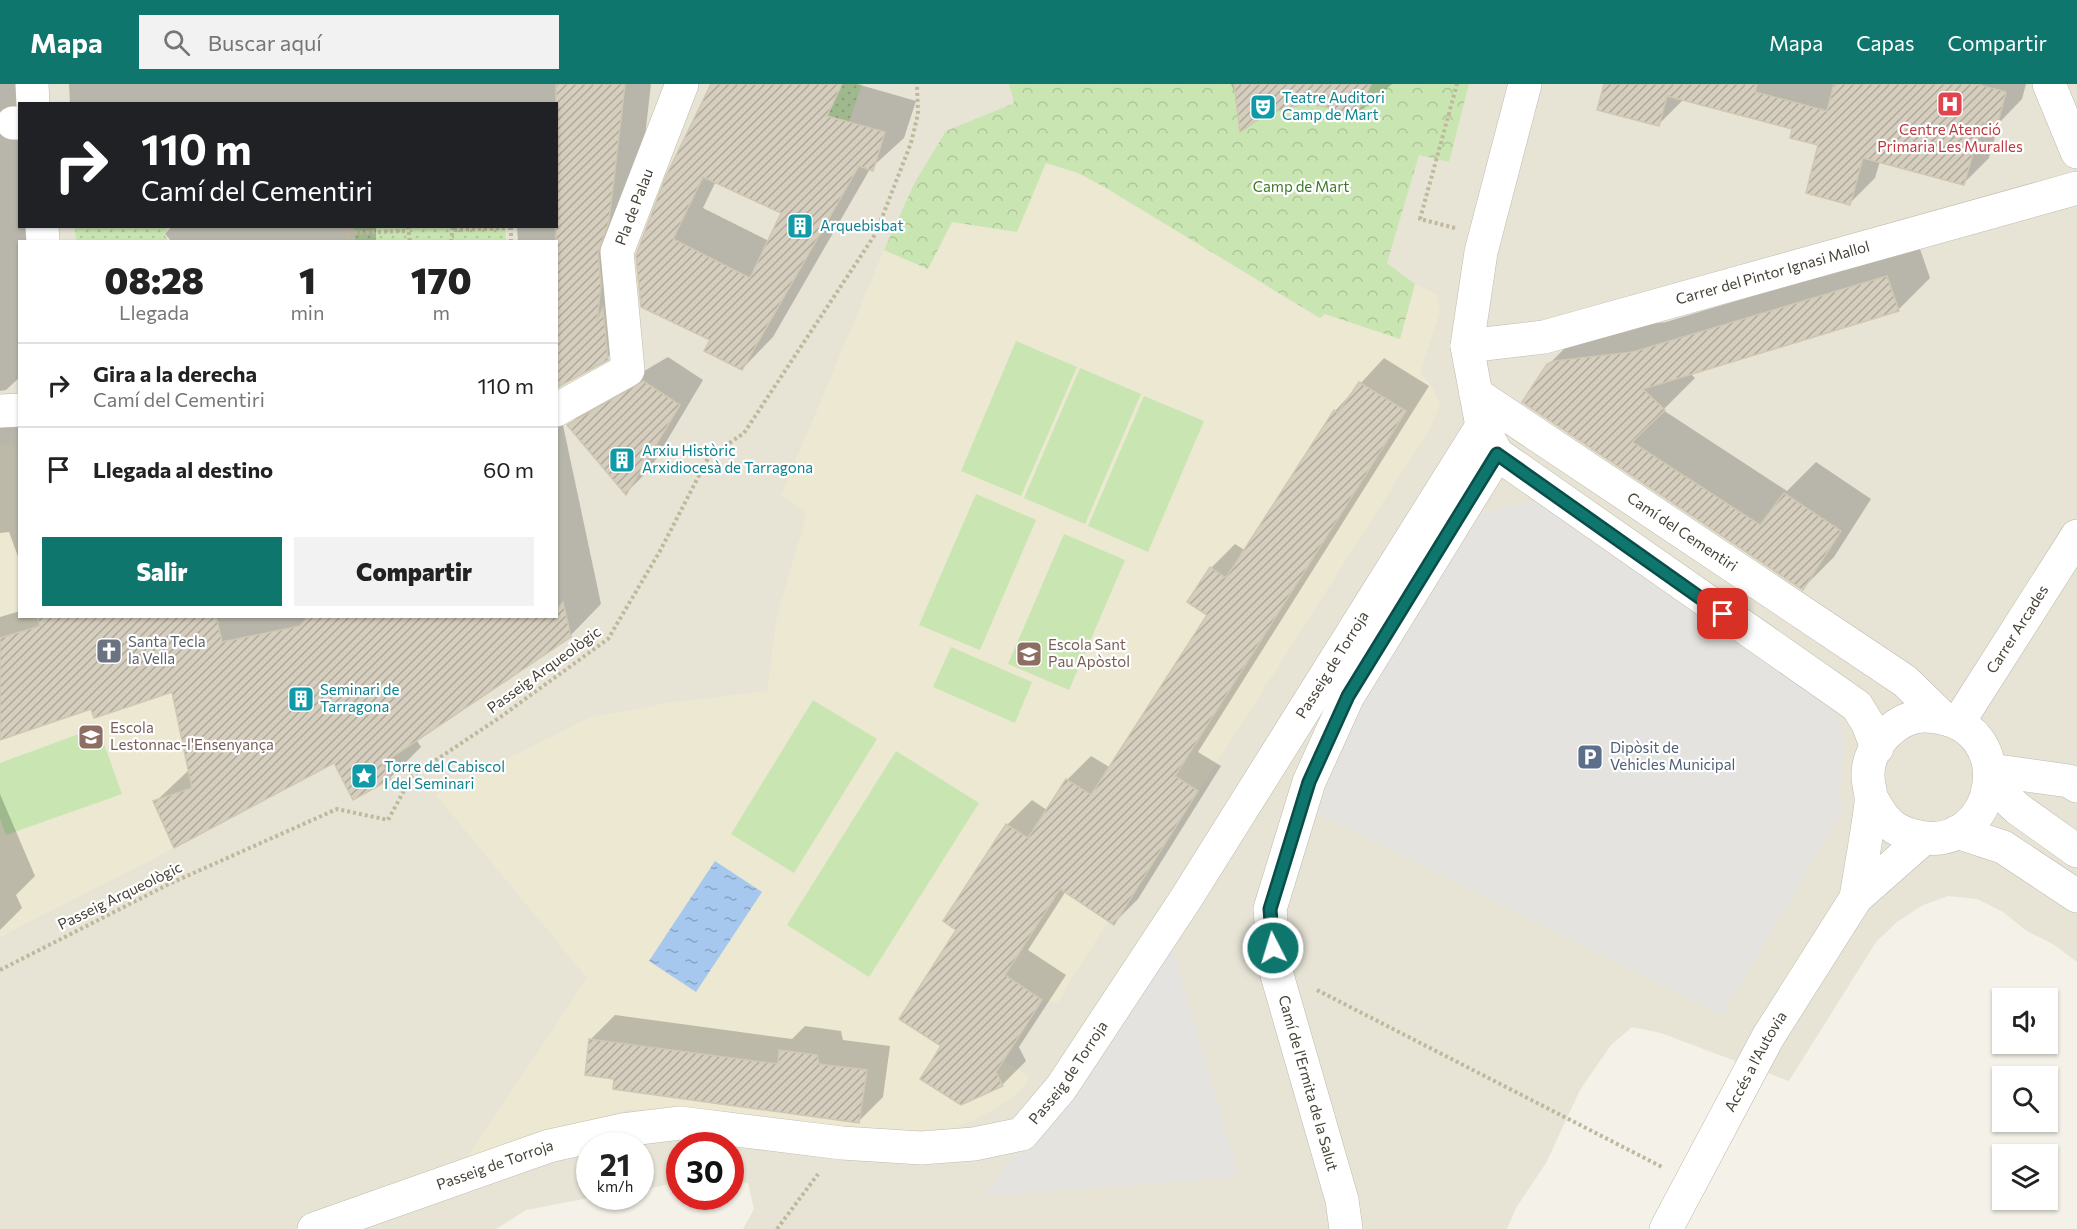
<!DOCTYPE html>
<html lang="es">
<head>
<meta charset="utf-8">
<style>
  body { margin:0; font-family:Commissioner,sans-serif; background:#f2f2f2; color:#222; height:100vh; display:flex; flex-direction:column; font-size:22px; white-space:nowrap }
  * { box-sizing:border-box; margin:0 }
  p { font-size:20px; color:#767676 }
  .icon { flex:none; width:33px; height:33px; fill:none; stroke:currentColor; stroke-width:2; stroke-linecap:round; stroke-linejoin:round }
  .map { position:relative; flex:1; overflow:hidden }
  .details { position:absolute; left:18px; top:156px; width:540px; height:378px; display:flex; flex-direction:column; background:#fff; border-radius:0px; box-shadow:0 2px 4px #0004 }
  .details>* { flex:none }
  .banner { position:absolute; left:18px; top:18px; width:540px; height:126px; border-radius:0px; box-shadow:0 2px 4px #0004; background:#202124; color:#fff; overflow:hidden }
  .tools { position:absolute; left:1992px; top:904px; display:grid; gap:12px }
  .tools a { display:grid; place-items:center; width:66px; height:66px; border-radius:0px; background:#fff; box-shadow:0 2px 4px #0004; font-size:30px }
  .speed { position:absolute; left:576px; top:1048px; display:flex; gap:12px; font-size:30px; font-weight:700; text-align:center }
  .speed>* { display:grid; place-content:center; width:78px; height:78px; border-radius:50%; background:#fff; box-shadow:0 2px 4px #0004; line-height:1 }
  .speed small { font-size:15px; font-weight:400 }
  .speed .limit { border:9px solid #d22; background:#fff; color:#111 }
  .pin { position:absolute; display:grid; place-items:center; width:51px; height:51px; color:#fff; margin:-26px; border-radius:12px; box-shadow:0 3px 9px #0006 }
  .me { position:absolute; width:66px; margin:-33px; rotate:355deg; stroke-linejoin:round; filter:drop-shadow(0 0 4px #0008) }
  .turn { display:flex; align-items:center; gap:21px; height:126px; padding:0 24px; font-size:27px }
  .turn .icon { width:78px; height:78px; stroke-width:2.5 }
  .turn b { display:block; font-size:42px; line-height:51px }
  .eta { display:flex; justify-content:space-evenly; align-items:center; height:102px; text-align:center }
  .eta b { font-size:36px; font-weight:800; line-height:42px }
  .cta { display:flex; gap:12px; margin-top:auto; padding:12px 24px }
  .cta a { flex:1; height:69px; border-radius:0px; background:#0f766e; color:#fff; font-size:24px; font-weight:800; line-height:69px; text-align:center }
  .cta a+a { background:#f2f2f2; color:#222 }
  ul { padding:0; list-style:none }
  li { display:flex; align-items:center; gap:18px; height:84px; padding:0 24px; border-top:2px solid #e0e0e0 }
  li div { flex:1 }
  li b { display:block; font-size:22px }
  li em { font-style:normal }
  header { display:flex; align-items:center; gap:36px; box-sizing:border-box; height:84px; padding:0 30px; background:#0f766e; color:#fff }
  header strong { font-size:28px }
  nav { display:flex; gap:33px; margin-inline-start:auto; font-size:21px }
  .search { width:420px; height:54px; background:#f2f2f2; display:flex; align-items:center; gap:15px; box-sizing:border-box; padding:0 21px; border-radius:0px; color:#767676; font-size:22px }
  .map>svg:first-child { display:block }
  .residential { fill:#e7e4d6; fill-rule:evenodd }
  .education { fill:#ece8d2 }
  .park { fill:url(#park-crowns) }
  .garden { fill:url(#garden-dots) }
  .pitch { fill:#c9e6b2 }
  .parking { fill:#e5e3e0 }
  .water { fill:url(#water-ripples) }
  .shadow { fill:#0003; fill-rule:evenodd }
  .building { fill:url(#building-hatch); stroke:#cfc7b1; stroke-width:1.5; fill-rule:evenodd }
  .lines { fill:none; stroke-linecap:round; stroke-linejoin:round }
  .minor-casing { stroke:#bfbaab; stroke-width:34 }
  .path { stroke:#c0b89c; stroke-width:4; stroke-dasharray:3 3; stroke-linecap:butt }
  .minor { stroke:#fff; stroke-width:33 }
  .route-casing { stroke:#0a4d48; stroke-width:15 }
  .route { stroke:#0f766e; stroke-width:10 }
  .labels { text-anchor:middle; stroke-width:4.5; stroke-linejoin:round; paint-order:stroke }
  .culture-label { font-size:15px; fill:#0d838f; stroke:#fff; text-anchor:start }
  .health-label { font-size:15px; fill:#be3a42; stroke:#fff }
  .park-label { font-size:15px; fill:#3f772b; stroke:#fff }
  .street-label { font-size:15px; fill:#474237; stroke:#fff }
  .worship-label { font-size:15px; fill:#5b616d; stroke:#fff; text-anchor:start }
  .education-label { font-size:15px; fill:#785e54; stroke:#fff; text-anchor:start }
  .service-label { font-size:15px; fill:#4e5e75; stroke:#fff; text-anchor:start }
</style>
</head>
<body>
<header>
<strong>Mapa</strong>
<div class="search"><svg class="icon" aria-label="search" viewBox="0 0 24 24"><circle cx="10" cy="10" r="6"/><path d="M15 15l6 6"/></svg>Buscar aquí</div>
<nav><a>Mapa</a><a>Capas</a><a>Compartir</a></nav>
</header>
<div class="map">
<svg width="2077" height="1145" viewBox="0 0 2077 1145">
  <defs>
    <pattern id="park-crowns" width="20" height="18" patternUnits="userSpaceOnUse" patternTransform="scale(1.5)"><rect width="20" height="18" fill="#c9e6b2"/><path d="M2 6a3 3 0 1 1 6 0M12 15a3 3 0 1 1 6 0" fill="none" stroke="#aec69a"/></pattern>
    <pattern id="garden-dots" width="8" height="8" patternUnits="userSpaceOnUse" patternTransform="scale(1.5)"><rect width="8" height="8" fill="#c9e6b2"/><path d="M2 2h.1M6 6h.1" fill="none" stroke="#aec69a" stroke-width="1.8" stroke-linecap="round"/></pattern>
    <pattern id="water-ripples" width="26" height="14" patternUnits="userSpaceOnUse" patternTransform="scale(1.5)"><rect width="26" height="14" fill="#a6c8ee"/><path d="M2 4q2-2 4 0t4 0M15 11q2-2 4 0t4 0" fill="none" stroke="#89a4c2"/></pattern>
    <pattern id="building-hatch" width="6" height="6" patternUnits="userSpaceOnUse" patternTransform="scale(1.5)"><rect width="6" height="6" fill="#d5cebe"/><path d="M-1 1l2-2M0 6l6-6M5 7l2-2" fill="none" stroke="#afa99b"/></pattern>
  </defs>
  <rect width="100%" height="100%" fill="#f3f1e8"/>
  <path class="residential" d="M0,0H2077V878L2053,860L2027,847L2003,828L1977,815L1948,812L1923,821L1898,837L1876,858L1789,997L1661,949L1632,943L1611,961L1580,1006L1546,1079L1516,1124L1507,1145H743L754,1125L748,1099L731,1098L730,1062H680L679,1098L641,1106L640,1062H590V1113H594L526,1126L496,1145H0ZM20,20H556V142H20ZM20,158H556V532H20Z"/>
  <g class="education">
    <polygon points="1046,79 1078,89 1107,104 1319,234 1325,230 1399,255 1415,200 1437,211 1440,227 1420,289 1432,302 1440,321 1430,344 1114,840 1108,837 1057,919 1042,916 1003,977 1030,993 1023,1004 1012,1014 982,1032 951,1046 870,1052 629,1025 464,1078 587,894 436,711 589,634 667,619 767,607 777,532 807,429 781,412 884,166 928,185 952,138 972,139"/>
    <polygon points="11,360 19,366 20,532 139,533 171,600 192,704 153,717 174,764 0,853 0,361"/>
  </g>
  <polygon class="park" points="1009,0 1469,0 1449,78 1419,71 1387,179 1415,200 1400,255 1325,230 1320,234 1106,104 1078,89 1046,79 1017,148 952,138 928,185 884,166 915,98 946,47 1014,19"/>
  <g class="garden">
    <polygon points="842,0 862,0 849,38 827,32"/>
    <polygon points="75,143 166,143 167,148 164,150 168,157 76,157"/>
    <polygon points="354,143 505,143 506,157 355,157"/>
  </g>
  <g class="pitch">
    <polygon points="1016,257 1077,283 1021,412 961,387"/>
    <polygon points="1080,284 1141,310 1085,440 1024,414"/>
    <polygon points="1144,312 1204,337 1148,468 1088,442"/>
    <polygon points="976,410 1036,436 980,566 919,541"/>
    <polygon points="1064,450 1125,476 1069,606 1008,580"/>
    <polygon points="951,563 1032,598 1015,639 933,603"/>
    <polygon points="813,616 877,655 794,789 731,750"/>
    <polygon points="98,643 122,710 6,751 0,735 0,679"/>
    <polygon points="896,667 979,719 869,893 787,841"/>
  </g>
  <g class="parking">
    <polygon points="1536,417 1833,623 1841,640 1844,659 1839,713 1844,725 1722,931 1317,729 1357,617 1472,431"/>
    <polygon points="1171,861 1239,1093 985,1111"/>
  </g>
  <polygon class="water" points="715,777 762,808 696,908 649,877"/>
  <g class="shadow">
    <polygon points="0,0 30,0 20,20 20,142 43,142 43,158 20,158 20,293 6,306 0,307"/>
    <polygon points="69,0 651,0 639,105 629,137 638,243 607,274 556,158 518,158 517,142 556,142 556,20 70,20"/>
    <path d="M712,0H857L916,17L904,54L870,85L773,253L742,285L712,255L642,222ZM716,97L783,129L769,157L703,124Z"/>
    <polygon points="1231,0 1392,0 1354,33 1335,23 1314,18 1237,13"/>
    <polygon points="1605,0 2026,0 2022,15 1999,39 1989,74 1964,99 1880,77 1875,94 1850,119 1820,60 1794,44 1684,15 1658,41"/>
    <polygon points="172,142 376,142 376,158 172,158 165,150"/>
    <polygon points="1919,162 1930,194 1898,226 1690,289 1695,294 1663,326 1787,407 1816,378 1871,415 1834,473 1803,504 1524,318 1548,281 1580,249 1666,238"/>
    <polygon points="668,273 703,296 650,385 626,409 569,341 593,317"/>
    <polygon points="1384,274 1429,302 1198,668 1221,682 1138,815 1114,839 1066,807 1028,866 1066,891 1019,963 1026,977 1002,1001 943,961 958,846 945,837 1007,741 1032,716 1047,726 1067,696 1091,672 1111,684 1209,531 1211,484 1235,460 1246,467 1335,327"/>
    <polygon points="556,308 601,520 570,552 416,655 421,663 390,694 335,677 155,718 190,685 173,606 92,623 0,654 0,533 20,527 20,532 556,532"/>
    <polygon points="20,331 20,478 9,448 0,449 0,332"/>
    <polygon points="0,710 35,792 16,811 22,824 0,846"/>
    <polygon points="615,931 792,955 805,942 841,947 843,956 890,962 883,1013 859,1037 616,993 591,955"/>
  </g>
  <g class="building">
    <polygon points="556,0 625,0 609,137 598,169 601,201 597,237 603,224 608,276 556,304"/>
    <path d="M711,0H842L827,32L885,48L873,87L859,82L742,286L704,267L710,256L641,223L636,171L666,92ZM703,93L781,129L750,194L673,155Z"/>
    <polygon points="1234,0 1371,0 1354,35 1334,25 1308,19 1268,29 1240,48"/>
    <polygon points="1604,0 1757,0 1755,8 1827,27 1834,0 1976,0 2006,8 1997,42 1982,38 1964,101 1863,74 1850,121 1806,109 1818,61 1790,54 1792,45 1667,12 1659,42 1597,26"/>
    <polygon points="1887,192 1899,227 1643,305 1665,326 1632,358 1760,441 1784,409 1841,447 1803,506 1522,318 1547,280 1554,277 1633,268"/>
    <polygon points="643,297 680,321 626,411 567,341"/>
    <polygon points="1359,298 1406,327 1175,692 1198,707 1114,841 1060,805 1005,891 1042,916 996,988 1003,1002 961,1021 920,995 941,962 899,935 956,846 943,837 1006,740 1028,754 1066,695 1091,711 1207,531 1187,518 1210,483 1226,494 1334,326 1338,329"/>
    <polygon points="563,518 571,553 382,680 391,695 353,716 334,679 174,764 153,717 192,704 172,608 94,634 91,625 0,656 0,554 40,542 37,532 216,532 222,558 300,542 308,532 556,532 556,527"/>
    <polygon points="589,955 778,980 779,966 817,971 819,980 867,986 859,1039 613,1005 614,995 585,991"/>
  </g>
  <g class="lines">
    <defs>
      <g id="minor">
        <polyline points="32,0 33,20"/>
        <polyline points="1525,0 1481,168 1467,262 1482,342 1497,370 1857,622 1868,640 1877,664"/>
        <polyline points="2049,0 2077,68"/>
        <polyline points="13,39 20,39"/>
        <polyline points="42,142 43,158"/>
        <path id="s1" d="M1467,262L1544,253L2077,104"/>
        <path id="s2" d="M1476,310L1905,597L1943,634"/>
        <path id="s3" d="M556,326L628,286L617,168L682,0"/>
        <polyline points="0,327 20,326"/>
        <path id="s4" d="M1958,639L2077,452"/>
        <polyline points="1990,686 2069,697 2077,702"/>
        <polyline points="1990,699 2018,725 2077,767"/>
        <polyline points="1957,748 2003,763 2077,812"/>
        <path d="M1856,814C1861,783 1867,751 1871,719C1872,710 1868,701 1868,692C1867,663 1896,631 1926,632C2025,636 1998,774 1915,752C1906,750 1898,747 1891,741C1883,735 1877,724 1872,715"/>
        <path id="s5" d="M314,1145L549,1062L622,1046L680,1039L842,1059L921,1064L974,1060L1022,1050L1061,1004L1187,813L1482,342"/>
        <polyline points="1346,1145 1342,1116 1275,884 1270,825 1309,698 1348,612 1497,370"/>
        <path id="s6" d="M1666,1145L1768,953L1856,814L1924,754"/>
      </g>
    </defs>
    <use href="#minor" class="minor-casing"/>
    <g class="path">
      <polyline points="347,142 348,158"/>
      <polyline points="408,142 410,158"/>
      <polyline points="511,143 511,158"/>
      <polyline points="1455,144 1420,135 1457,0"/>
      <polyline points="454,146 511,144"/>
      <polyline points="348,149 407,147"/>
      <polyline points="451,158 453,142"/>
      <polyline points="0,886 169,800 337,725 388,736 412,692 499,634 608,555 660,467 708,374 744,349 876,149 911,59 918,30 917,0"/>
      <polyline points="1317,906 1662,1083"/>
      <polyline points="777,1145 818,1090"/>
    </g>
    <use href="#minor" class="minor"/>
  </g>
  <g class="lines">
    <defs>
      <polyline id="route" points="1273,864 1270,825 1309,698 1348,612 1497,370 1723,530"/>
    </defs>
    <use href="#route" class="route-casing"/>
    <use href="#route" class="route"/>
  </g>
  <defs>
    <symbol id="hospital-square" viewBox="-11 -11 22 22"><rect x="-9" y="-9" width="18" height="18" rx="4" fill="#e0444e" stroke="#fff"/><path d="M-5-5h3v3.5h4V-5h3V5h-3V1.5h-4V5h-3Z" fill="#fff"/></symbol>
    <symbol id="theatre-square" viewBox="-11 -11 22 22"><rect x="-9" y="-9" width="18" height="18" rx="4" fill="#0f9aa8" stroke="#fff"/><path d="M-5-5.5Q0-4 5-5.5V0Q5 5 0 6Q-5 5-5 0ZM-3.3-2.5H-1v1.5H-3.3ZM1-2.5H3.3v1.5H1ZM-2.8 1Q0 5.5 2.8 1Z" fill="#fff"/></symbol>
    <symbol id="building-square" viewBox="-11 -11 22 22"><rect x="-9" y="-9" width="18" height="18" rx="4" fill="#0f9aa8" stroke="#fff"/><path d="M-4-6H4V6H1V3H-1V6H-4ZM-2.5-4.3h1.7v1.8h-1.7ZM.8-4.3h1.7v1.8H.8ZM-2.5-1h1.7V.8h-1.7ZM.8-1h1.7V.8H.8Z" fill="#fff"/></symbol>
    <symbol id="church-square" viewBox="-11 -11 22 22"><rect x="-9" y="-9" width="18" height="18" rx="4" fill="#6b7280" stroke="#fff"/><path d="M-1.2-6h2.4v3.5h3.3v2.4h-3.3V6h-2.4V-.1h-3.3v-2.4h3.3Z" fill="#fff"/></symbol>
    <symbol id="school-square" viewBox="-11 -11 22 22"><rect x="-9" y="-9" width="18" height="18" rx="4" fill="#8d6e63" stroke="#fff"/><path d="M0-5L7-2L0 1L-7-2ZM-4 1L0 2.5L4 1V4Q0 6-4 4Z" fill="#fff"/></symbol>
    <symbol id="parking-square" viewBox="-11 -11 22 22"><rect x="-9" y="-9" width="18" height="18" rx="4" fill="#5c6f8a" stroke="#fff"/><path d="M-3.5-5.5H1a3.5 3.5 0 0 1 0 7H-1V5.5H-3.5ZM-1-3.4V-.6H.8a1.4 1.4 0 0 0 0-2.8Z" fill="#fff"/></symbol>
    <symbol id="sight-square" viewBox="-11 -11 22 22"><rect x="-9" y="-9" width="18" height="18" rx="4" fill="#0f9aa8" stroke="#fff"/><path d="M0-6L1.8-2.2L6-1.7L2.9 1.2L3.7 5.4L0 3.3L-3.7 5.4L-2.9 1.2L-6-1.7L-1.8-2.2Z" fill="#fff"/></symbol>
  </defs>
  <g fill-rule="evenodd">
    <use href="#hospital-square" x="1935" y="5" width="30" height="30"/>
    <use href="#theatre-square" x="1248" y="8" width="30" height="30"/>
    <use href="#building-square" x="785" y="127" width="30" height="30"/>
    <use href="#building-square" x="607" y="361" width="30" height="30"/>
    <use href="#church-square" x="94" y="552" width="30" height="30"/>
    <use href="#school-square" x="1014" y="555" width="30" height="30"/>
    <use href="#building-square" x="286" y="600" width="30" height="30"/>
    <use href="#school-square" x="76" y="638" width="30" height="30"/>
    <use href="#parking-square" x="1575" y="658" width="30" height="30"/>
    <use href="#sight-square" x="349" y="677" width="30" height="30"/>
  </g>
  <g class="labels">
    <g class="culture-label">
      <text x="1282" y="19">Teatre Auditori<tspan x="1282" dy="17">Camp de Mart</tspan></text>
      <text x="820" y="147">Arquebisbat</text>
      <text x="642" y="372">Arxiu Històric<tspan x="642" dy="17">Arxidiocesà de Tarragona</tspan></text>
      <text x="320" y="611">Seminari de<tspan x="320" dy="17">Tarragona</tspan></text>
      <text x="384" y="688">Torre del Cabiscol<tspan x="384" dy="17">I del Seminari</tspan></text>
    </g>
    <g class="health-label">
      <text x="1950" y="51">Centre Atenció<tspan x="1950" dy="17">Primaria Les Muralles</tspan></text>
    </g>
    <g class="park-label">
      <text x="1301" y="108">Camp de Mart</text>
    </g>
    <g class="street-label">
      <text dy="5" stroke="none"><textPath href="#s3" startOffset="249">Pla de Palau</textPath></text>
      <text dy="5" stroke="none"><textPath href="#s1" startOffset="315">Carrer del Pintor Ignasi Mallol</textPath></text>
      <text dy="5" stroke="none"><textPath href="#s2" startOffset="248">Camí del Cementiri</textPath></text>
      <text dy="5" stroke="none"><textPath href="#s4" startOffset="111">Carrer Arcades</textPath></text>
      <text dy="5" stroke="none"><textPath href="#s5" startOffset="1290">Passeig de Torroja</textPath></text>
      <text transform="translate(544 586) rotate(-36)" y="5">Passeig Arqueològic</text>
      <text transform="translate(120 812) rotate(-26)" y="5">Passeig Arqueològic</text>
      <text dy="5" stroke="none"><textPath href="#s6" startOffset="190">Accés a l'Autovia</textPath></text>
      <text dy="5" stroke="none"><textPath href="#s5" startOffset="804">Passeig de Torroja</textPath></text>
      <text transform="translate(1308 999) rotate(74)" y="5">Camí de l'Ermita de la Salut</text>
      <text dy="5" stroke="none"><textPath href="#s5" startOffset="192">Passeig de Torroja</textPath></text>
    </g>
    <g class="worship-label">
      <text x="128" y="563">Santa Tecla<tspan x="128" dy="17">la Vella</tspan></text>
    </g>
    <g class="education-label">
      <text x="1048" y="566">Escola Sant<tspan x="1048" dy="17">Pau Apòstol</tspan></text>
      <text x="110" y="649">Escola<tspan x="110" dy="17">Lestonnac-l'Ensenyança</tspan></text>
    </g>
    <g class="service-label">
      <text x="1610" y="669">Dipòsit de<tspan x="1610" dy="17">Vehicles Municipal</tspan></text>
    </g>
  </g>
</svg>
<div class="tools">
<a><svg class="icon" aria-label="sound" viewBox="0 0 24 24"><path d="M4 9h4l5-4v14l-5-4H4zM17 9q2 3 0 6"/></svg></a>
<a><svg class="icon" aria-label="search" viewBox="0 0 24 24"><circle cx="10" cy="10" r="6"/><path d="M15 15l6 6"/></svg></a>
<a><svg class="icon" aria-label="layers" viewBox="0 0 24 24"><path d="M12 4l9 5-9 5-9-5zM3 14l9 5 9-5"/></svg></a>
</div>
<div class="speed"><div>21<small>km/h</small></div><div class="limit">30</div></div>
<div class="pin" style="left:1723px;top:530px;background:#d93025"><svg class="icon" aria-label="arrive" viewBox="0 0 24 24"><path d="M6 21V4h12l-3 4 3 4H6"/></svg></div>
<svg class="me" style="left:1273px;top:864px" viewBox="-20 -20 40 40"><circle r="17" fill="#0f766e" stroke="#fff" stroke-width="3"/><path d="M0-11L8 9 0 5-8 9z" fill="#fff"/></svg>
<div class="banner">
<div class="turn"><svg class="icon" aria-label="right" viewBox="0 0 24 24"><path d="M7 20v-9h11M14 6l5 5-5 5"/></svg><div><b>110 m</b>Camí del Cementiri</div></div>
</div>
<section class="details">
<div class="eta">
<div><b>08:28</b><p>Llegada</p></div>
<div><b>1</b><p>min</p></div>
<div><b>170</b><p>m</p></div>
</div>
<ul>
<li><svg class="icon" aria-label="right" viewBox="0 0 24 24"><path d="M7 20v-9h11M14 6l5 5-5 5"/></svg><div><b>Gira a la derecha</b><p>Camí del Cementiri</p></div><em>110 m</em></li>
<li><svg class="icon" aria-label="arrive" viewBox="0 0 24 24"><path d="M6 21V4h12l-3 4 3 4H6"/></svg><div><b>Llegada al destino</b></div><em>60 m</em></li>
</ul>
<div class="cta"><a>Salir</a><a>Compartir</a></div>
</section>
</div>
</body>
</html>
